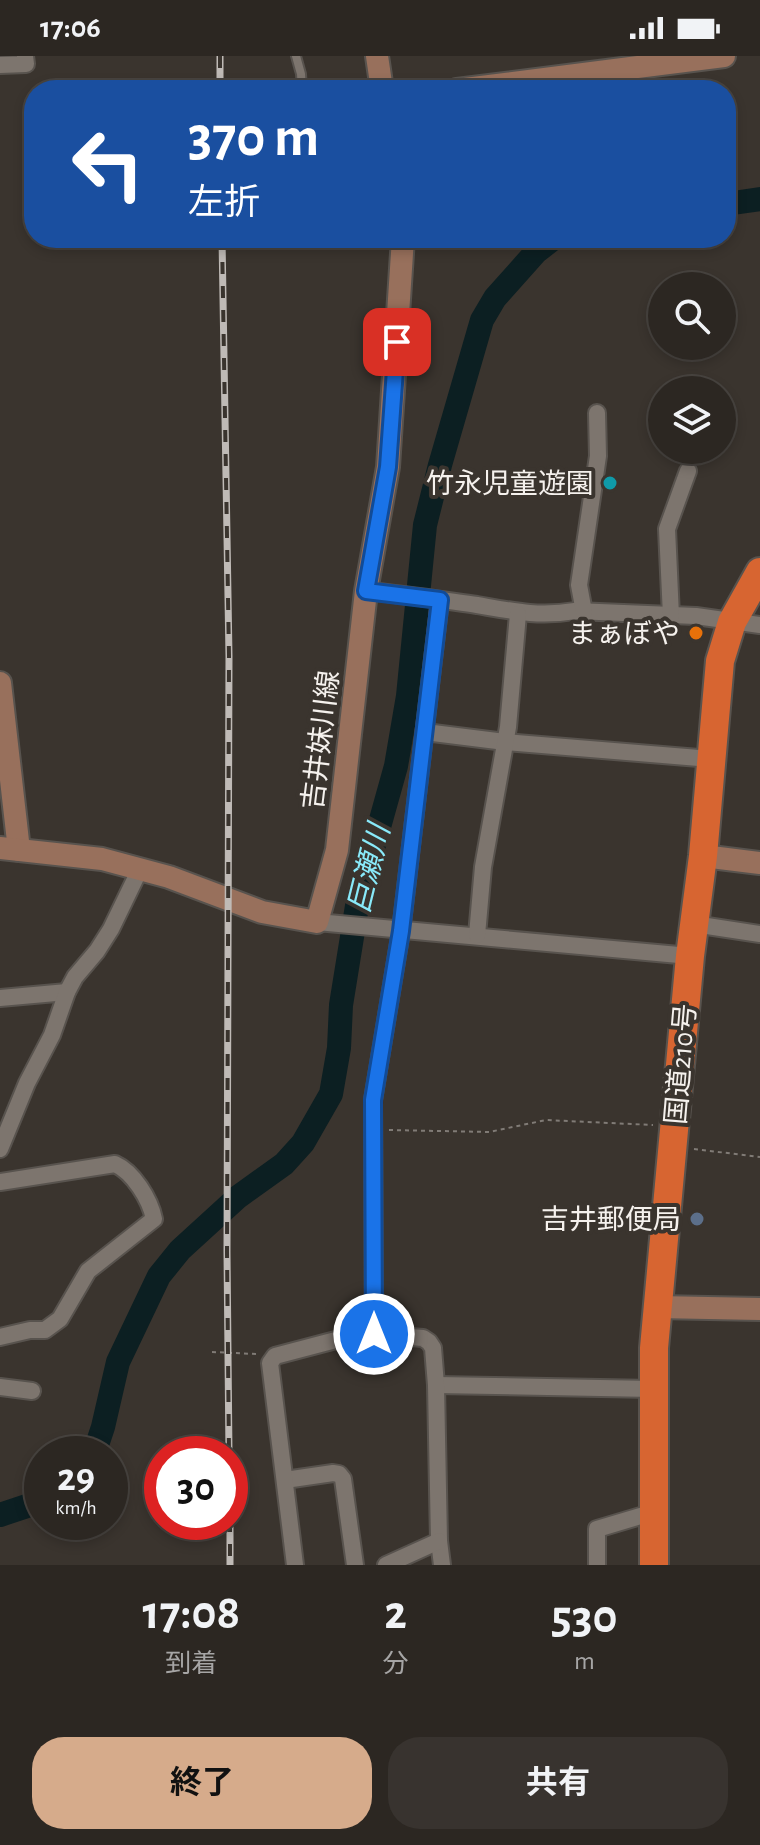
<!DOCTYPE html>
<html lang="ja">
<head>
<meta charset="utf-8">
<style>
  body { margin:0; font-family:"Alegreya Sans","Noto Sans JP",sans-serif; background:#38332f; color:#f1f3f6; height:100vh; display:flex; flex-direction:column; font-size:30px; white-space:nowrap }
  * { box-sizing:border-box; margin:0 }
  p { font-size:26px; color:#a6a5a5 }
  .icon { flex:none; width:44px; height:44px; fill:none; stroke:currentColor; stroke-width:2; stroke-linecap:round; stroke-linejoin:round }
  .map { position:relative; height:1509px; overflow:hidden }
  .side { display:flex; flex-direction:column; background:#2c2722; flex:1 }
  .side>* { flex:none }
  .top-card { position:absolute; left:24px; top:24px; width:712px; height:168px; border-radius:32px; box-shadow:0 4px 12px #0003,0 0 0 2px #484440; background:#1a4fa0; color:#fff; overflow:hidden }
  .fabs { position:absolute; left:648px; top:216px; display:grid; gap:16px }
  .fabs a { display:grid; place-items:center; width:88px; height:88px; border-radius:50%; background:#2c2722; box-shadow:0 4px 12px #0003,0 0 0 2px #484440; font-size:40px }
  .speed { position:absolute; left:24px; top:1380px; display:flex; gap:16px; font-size:40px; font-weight:700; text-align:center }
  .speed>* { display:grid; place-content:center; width:104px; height:104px; border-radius:50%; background:#2c2722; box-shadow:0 4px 12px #0003,0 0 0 2px #484440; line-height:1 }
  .speed small { font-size:20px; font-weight:400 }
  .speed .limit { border:12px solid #d22; background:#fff; color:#111 }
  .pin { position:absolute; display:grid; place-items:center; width:68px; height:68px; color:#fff; margin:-34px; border-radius:16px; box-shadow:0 4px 12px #0006 }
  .me { position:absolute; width:88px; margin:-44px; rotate:0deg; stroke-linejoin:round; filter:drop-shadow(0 0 6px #0008) }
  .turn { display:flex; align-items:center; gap:28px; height:168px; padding:0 32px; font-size:36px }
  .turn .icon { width:104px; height:104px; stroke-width:2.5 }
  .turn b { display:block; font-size:56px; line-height:68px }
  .eta { display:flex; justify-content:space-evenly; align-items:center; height:136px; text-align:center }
  .eta b { font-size:48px; font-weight:700; line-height:56px }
  .primary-button { display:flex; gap:16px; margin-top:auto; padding:16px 32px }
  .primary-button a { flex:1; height:92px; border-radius:32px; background:#d6ab8b; color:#111; font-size:32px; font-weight:700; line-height:92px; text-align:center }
  .primary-button a+a { background:#38332f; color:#f1f3f6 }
  .status { display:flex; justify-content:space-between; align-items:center; height:56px; padding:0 40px; background:#2c2722; direction:ltr }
  .status svg { height:22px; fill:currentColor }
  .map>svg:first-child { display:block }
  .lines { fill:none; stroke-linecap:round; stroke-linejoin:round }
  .river { stroke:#0c1f22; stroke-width:24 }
  .lane-casing { stroke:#58534e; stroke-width:12 }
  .street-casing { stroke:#58534e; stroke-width:20 }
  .secondary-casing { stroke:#58534e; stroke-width:26 }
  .highway-casing { stroke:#58534e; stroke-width:32 }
  .path { stroke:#807b76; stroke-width:2; stroke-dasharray:4 4; stroke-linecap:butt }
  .lane { stroke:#7d756e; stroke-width:8 }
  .street { stroke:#7d756e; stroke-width:16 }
  .secondary { stroke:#98705c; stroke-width:22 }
  .highway { stroke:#d76531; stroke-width:28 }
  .rail-casing { stroke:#bfbab6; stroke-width:7 }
  .rail { stroke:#3a342e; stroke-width:4; stroke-dasharray:12; stroke-linecap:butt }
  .route-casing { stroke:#114b97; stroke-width:20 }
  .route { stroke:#1a73e8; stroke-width:14 }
  .culture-dot { fill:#0f9aa8; stroke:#3a342e; stroke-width:3 }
  .food-dot { fill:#e8710a; stroke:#3a342e; stroke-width:3 }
  .service-dot { fill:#5c6f8a; stroke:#3a342e; stroke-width:3 }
  .labels { text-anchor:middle; stroke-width:8; stroke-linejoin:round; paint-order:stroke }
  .poi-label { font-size:28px; fill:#f5f1ed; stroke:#3a342e; text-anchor:end }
  .street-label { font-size:28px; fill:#f5f1ed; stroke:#3a342e }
  .water-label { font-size:30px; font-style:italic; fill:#89eafa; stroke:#3a342e }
</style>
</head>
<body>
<div class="status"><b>17:06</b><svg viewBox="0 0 49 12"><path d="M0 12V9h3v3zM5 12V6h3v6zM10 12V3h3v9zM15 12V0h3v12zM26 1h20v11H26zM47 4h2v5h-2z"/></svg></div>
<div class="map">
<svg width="760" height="1509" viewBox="0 0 760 1509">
  <rect width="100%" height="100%" fill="#3a342e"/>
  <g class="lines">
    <g class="river">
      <polyline points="726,148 760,143"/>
      <polyline points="94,1398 103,1371 118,1306 159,1220 180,1194 238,1141 284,1108 303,1087 331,1038 339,992 341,949 357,850 396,710 408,640 425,469 440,409 482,264 495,242 536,196 554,182"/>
      <polyline points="0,1459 42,1445"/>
    </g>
    <defs>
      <polyline id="lane" points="296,0 301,18 302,34"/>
      <g id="street">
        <polyline points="0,9 26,8 25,0"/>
        <path d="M366,535C403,538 441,544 477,549C512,555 538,561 575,555L696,560L760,569"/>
        <polyline points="584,556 579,529 598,400 597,357"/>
        <polyline points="671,560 667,473 688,415"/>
        <polyline points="425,676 505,686 711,703"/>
        <polyline points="317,866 690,900"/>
        <polyline points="694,868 760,878"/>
        <polyline points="477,879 483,811 508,671 518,558"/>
        <polyline points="0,942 67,936"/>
        <polyline points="0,1093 27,1027 52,979 67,936 75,921 97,895 111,873 140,813"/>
        <path d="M0,1126L115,1108C133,1116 150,1143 154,1163L88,1215L60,1263L45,1274H30L0,1281"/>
        <polyline points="374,1278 373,1044 401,875 440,544"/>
        <polyline points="436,1329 653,1333"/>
        <polyline points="0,1331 32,1335"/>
        <polyline points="285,1424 333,1417 339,1418 343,1423 355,1509"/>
        <polyline points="295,1509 270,1307 275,1300 351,1280 374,1278 423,1282 429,1286 433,1292 436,1329 439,1485 442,1509"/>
        <polyline points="386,1509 439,1485"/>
        <polyline points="597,1509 597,1473 654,1456"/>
      </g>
      <g id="secondary">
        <polyline points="377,0 382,34"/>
        <polyline points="457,34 724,0"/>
        <polyline points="0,627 19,794"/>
        <polyline points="0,792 102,803 169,821 262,856 317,866 337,794 366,535 388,411 403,182"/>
        <polyline points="703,800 760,807"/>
        <polyline points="657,1251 760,1253"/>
      </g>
      <polyline id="highway" points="654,1509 654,1292 690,900 703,800 720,605 732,566 760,516"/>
    </defs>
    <use href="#lane" class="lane-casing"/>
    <use href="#street" class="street-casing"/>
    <use href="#secondary" class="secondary-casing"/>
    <use href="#highway" class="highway-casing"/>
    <g class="path">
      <polyline points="389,1074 489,1076 546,1064 653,1069"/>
      <polyline points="694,1093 760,1101"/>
      <polyline points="212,1296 256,1298"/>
    </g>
    <use href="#lane" class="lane"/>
    <use href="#street" class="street"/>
    <use href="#secondary" class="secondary"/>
    <use href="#highway" class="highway"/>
    <defs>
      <g id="rail">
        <polyline points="220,0 220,34"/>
        <polyline points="222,182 229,600 227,1196 229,1398"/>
        <polyline points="230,1464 230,1509"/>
      </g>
    </defs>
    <use href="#rail" class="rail-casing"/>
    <use href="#rail" class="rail"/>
  </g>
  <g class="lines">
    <defs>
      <polyline id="route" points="374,1278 373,1044 401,875 440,544 366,535 388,411 397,286"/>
    </defs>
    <use href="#route" class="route-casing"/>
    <use href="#route" class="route"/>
  </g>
  <circle class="culture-dot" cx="610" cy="427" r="8"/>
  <circle class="food-dot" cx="696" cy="577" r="8"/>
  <circle class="service-dot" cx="697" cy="1163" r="8"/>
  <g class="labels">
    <g class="poi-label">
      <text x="594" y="437">竹永児童遊園</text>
      <text x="680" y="587">まぁぼや</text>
      <text x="681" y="1173">吉井郵便局</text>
    </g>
    <g class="street-label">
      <text transform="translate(320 684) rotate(-83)" y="10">吉井妹川線</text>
      <text transform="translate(680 1008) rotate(-85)" y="10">国道210号</text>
    </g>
    <g class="water-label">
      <text transform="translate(369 813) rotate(-76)" y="10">巨瀬川</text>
    </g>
  </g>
</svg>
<div class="fabs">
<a><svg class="icon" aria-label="search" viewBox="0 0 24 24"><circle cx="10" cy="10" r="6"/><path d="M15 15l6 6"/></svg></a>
<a><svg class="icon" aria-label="layers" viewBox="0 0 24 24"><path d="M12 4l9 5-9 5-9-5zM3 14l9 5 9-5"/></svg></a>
</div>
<div class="speed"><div>29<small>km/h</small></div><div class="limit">30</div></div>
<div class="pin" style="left:397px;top:286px;background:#d93025"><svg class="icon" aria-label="arrive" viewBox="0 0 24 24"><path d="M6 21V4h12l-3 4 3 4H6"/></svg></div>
<svg class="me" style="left:374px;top:1278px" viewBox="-20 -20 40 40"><circle r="17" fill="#1a73e8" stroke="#fff" stroke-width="3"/><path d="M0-11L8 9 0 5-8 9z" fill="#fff"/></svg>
<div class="top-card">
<div class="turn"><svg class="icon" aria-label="left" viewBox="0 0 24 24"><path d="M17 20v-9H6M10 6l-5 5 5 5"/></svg><div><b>370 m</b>左折</div></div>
</div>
</div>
<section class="side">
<div class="eta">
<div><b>17:08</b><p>到着</p></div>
<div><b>2</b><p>分</p></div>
<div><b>530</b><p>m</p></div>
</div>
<div class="primary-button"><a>終了</a><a>共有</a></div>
</section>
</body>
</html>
